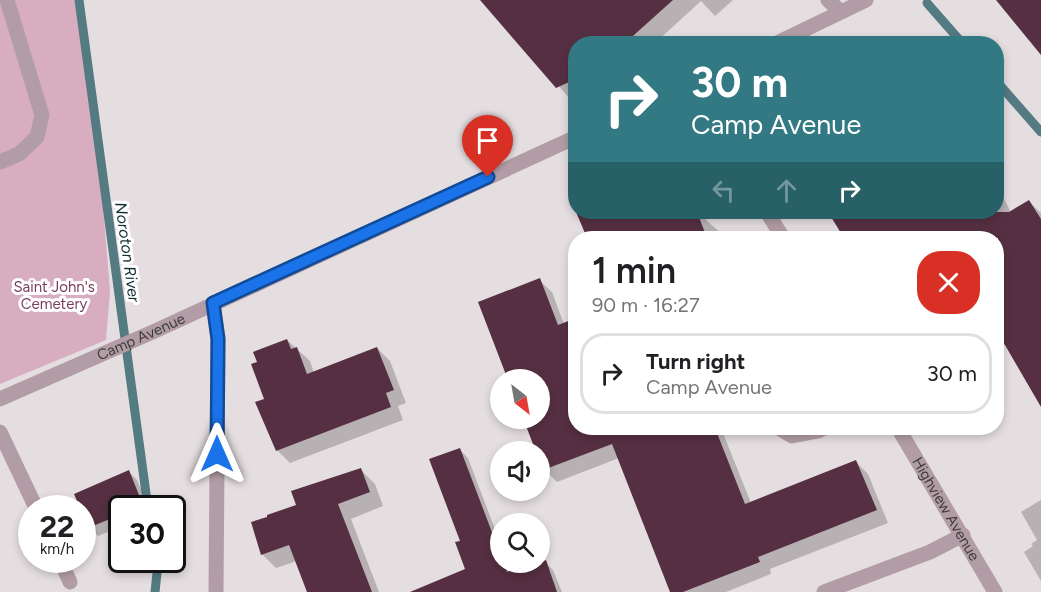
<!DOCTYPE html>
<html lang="en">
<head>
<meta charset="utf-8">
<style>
  body { margin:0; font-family:Figtree,sans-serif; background:#f2f2f2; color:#202124; height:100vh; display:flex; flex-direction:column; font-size:22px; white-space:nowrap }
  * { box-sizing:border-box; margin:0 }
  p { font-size:20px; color:#757577 }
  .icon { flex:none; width:33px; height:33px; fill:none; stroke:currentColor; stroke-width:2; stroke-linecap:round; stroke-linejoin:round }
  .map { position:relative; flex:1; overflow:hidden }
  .drawer { position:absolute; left:568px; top:231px; width:436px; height:204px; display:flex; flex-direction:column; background:#fff; border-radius:24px; box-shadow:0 3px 9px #0003 }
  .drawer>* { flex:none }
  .hud { position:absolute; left:568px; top:36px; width:436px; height:183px; border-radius:24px; box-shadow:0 3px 9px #0003; background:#327983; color:#fff; overflow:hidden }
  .needle { width:39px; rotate:149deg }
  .tools { position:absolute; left:490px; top:369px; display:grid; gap:12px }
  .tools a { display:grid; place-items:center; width:60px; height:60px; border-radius:50%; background:#fff; box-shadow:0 3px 9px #0003; font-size:30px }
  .speed { position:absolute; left:18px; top:495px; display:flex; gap:12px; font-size:30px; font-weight:700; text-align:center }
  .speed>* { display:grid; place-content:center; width:78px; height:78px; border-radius:50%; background:#fff; box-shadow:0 3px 9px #0003; line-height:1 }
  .speed small { font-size:15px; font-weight:400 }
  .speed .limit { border:3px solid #111; border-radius:9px; background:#fff; color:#111 }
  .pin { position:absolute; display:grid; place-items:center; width:51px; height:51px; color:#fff; margin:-62px -26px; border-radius:50% 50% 50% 0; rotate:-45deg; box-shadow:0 0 6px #0007 }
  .pin .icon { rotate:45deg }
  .me { position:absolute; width:66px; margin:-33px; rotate:0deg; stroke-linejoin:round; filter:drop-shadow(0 0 4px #0008) }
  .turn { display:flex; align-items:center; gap:21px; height:126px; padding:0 24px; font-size:27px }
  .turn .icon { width:78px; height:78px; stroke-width:2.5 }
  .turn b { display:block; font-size:42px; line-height:51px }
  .lanes { display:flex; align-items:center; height:57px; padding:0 24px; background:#0003; justify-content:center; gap:30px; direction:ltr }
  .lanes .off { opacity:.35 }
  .round { display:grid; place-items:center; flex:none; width:63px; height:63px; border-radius:24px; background:#f2f2f2 }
  .summary { display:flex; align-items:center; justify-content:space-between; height:102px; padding:0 24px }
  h1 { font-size:36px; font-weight:600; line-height:45px }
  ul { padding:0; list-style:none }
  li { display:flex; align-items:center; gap:18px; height:81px; margin:0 12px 9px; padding:0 12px; border:3px solid #e0e0e0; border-radius:24px }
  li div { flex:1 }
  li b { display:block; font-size:22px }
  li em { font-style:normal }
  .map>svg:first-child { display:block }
  .green { fill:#d7adbf }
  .shadow { fill:#0003 }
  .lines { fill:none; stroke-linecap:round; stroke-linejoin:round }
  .stream { stroke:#547b81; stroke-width:9 }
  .building { fill:#563042 }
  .service { stroke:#b29da6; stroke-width:15 }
  .minor { stroke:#b29da6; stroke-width:15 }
  .tertiary { stroke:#b29da6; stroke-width:15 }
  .route-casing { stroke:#114b97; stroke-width:15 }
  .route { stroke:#1a73e8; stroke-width:10 }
  .labels { text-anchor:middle; stroke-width:6; stroke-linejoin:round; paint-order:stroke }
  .park-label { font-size:15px; fill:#793e5b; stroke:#fff }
  .street-label { font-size:15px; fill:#3e3b3c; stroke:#fff }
  .water-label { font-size:16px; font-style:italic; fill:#123034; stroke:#fff }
</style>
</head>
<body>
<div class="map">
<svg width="1041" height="592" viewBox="0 0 1041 592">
  <rect width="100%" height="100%" fill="#e5dee1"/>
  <polygon class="green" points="0,0 78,0 91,59 110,291 106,340 0,384"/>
  <g class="shadow">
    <polygon points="481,0 733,0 715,16 701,1 654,44 576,44 576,99 572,101"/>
    <polygon points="998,188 1011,212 1029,202 1041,213 1041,402 998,331 998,322 1006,317 998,303 998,238 958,237 846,238 830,212 998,212"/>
    <polygon points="576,196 576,206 572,197"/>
    <polygon points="578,212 703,212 707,221 721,233 723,238 594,238 585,230"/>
    <polygon points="539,280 552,292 564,324 576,319 576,428 721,428 751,503 856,462 868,474 888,523 770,569 771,574 726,592 672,592 619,458 557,482 545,470 540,457"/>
    <polygon points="287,340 310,361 314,373 377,348 390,361 406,403 398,406 403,420 290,463 277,450 266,400"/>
    <polygon points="460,450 468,458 501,545 501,562 508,562 511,572 530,565 532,567 545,562 553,570 562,592 428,592 467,570 462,541"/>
    <polygon points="361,470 375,484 383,506 351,519 379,592 308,592 297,561 276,568 262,554 298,506"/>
    <polygon points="128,471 137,480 149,508 122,508 122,526 98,536 89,527 76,494"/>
    <polygon points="1041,500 1041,581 1024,552 1033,546 1031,544 1037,540 1021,512"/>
  </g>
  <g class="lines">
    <g class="stream">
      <polyline points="79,0 148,508"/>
      <polyline points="927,3 963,44"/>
      <polyline points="998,83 1041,132"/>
      <polyline points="155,592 157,573 155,560"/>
    </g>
  </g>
  <g class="building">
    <polygon points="480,0 673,0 624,44 576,44 576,79 556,88"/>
    <polygon points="996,0 1041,0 1041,55"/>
    <polygon points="1029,200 1041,219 1041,407 998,333 998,238 844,238 828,212 1009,212"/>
    <polygon points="576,212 697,212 707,238 587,238"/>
    <polygon points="540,278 558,325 576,318 576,428 715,428 745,504 856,460 877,510 758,557 760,562 683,592 670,592 612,444 543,470 540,461 540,452 536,452 523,418 540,418 540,380 508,380 478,302"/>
    <polygon points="287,339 291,349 297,347 307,374 377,347 394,390 386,393 391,407 276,451 255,402 264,399 251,364 257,362 253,352"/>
    <polygon points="460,448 501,556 501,562 504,562 507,572 530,563 531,566 546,560 557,592 410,592 465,569 455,542 460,541 429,459"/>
    <polygon points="361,468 370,492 338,504 372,592 307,592 289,545 261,555 251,522 267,517 267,515 296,505 291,491"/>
    <polygon points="129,470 143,505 134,508 122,508 122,514 88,528 82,514 82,508 80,508 74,494"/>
  </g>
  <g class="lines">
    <g class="service">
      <polyline points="828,0 841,12"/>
      <polyline points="0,162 19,154 37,137 42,115 7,0"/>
      <polyline points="779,428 792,436 818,431 824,428"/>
      <polyline points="0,432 36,508"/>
      <polyline points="60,560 70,582"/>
    </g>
    <g class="minor">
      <polyline points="767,212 783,238"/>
      <polyline points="213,303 218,339 216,592"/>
      <path id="s1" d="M898,428L995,592"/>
      <polyline points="824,592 930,552 963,535"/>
    </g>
    <g class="tertiary">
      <polyline points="775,44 866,0"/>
      <path id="s2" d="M0,399L155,331L576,137"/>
    </g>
  </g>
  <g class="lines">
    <defs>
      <polyline id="route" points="217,454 218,339 213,303 488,177"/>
    </defs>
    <use href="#route" class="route-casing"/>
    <use href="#route" class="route"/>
  </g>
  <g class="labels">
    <g class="park-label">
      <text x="54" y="292">Saint John's<tspan x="54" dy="17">Cemetery</tspan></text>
    </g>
    <g class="street-label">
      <text dy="5" stroke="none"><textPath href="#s2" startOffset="154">Camp Avenue</textPath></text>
      <text dy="5" stroke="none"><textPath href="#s1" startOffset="94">Highview Avenue</textPath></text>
    </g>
    <g class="water-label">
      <text transform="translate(128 252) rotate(82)" y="6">Noroton River</text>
    </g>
  </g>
</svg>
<div class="tools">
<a><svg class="needle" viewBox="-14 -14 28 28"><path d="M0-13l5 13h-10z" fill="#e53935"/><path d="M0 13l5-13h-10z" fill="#757577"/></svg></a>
<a><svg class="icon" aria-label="sound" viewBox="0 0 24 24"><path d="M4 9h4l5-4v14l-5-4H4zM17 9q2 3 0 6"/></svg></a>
<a><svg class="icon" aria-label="search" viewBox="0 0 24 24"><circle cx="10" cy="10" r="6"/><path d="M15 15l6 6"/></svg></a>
</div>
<div class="speed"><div>22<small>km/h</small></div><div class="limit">30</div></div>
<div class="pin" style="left:488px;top:177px;background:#d93025"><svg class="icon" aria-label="arrive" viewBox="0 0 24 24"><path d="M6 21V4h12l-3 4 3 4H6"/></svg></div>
<svg class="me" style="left:217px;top:454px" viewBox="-20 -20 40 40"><path d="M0-17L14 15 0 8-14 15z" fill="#1a73e8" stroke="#fff" stroke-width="4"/></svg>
<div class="hud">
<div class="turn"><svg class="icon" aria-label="right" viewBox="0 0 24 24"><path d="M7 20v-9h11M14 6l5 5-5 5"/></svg><div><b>30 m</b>Camp Avenue</div></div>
<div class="lanes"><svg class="icon off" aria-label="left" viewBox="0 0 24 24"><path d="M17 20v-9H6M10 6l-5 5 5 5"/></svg><svg class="icon off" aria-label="ahead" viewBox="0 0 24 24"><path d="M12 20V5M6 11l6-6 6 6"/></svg><svg class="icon" aria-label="right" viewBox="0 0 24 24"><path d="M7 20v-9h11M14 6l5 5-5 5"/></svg></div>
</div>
<section class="drawer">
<div class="summary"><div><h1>1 min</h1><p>90 m · 16:27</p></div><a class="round" style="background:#d93025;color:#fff"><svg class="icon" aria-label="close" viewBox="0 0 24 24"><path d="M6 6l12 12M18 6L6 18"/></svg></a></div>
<ul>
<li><svg class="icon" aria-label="right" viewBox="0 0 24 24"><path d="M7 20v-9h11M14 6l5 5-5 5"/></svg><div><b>Turn right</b><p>Camp Avenue</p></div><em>30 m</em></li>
</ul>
</section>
</div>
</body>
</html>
